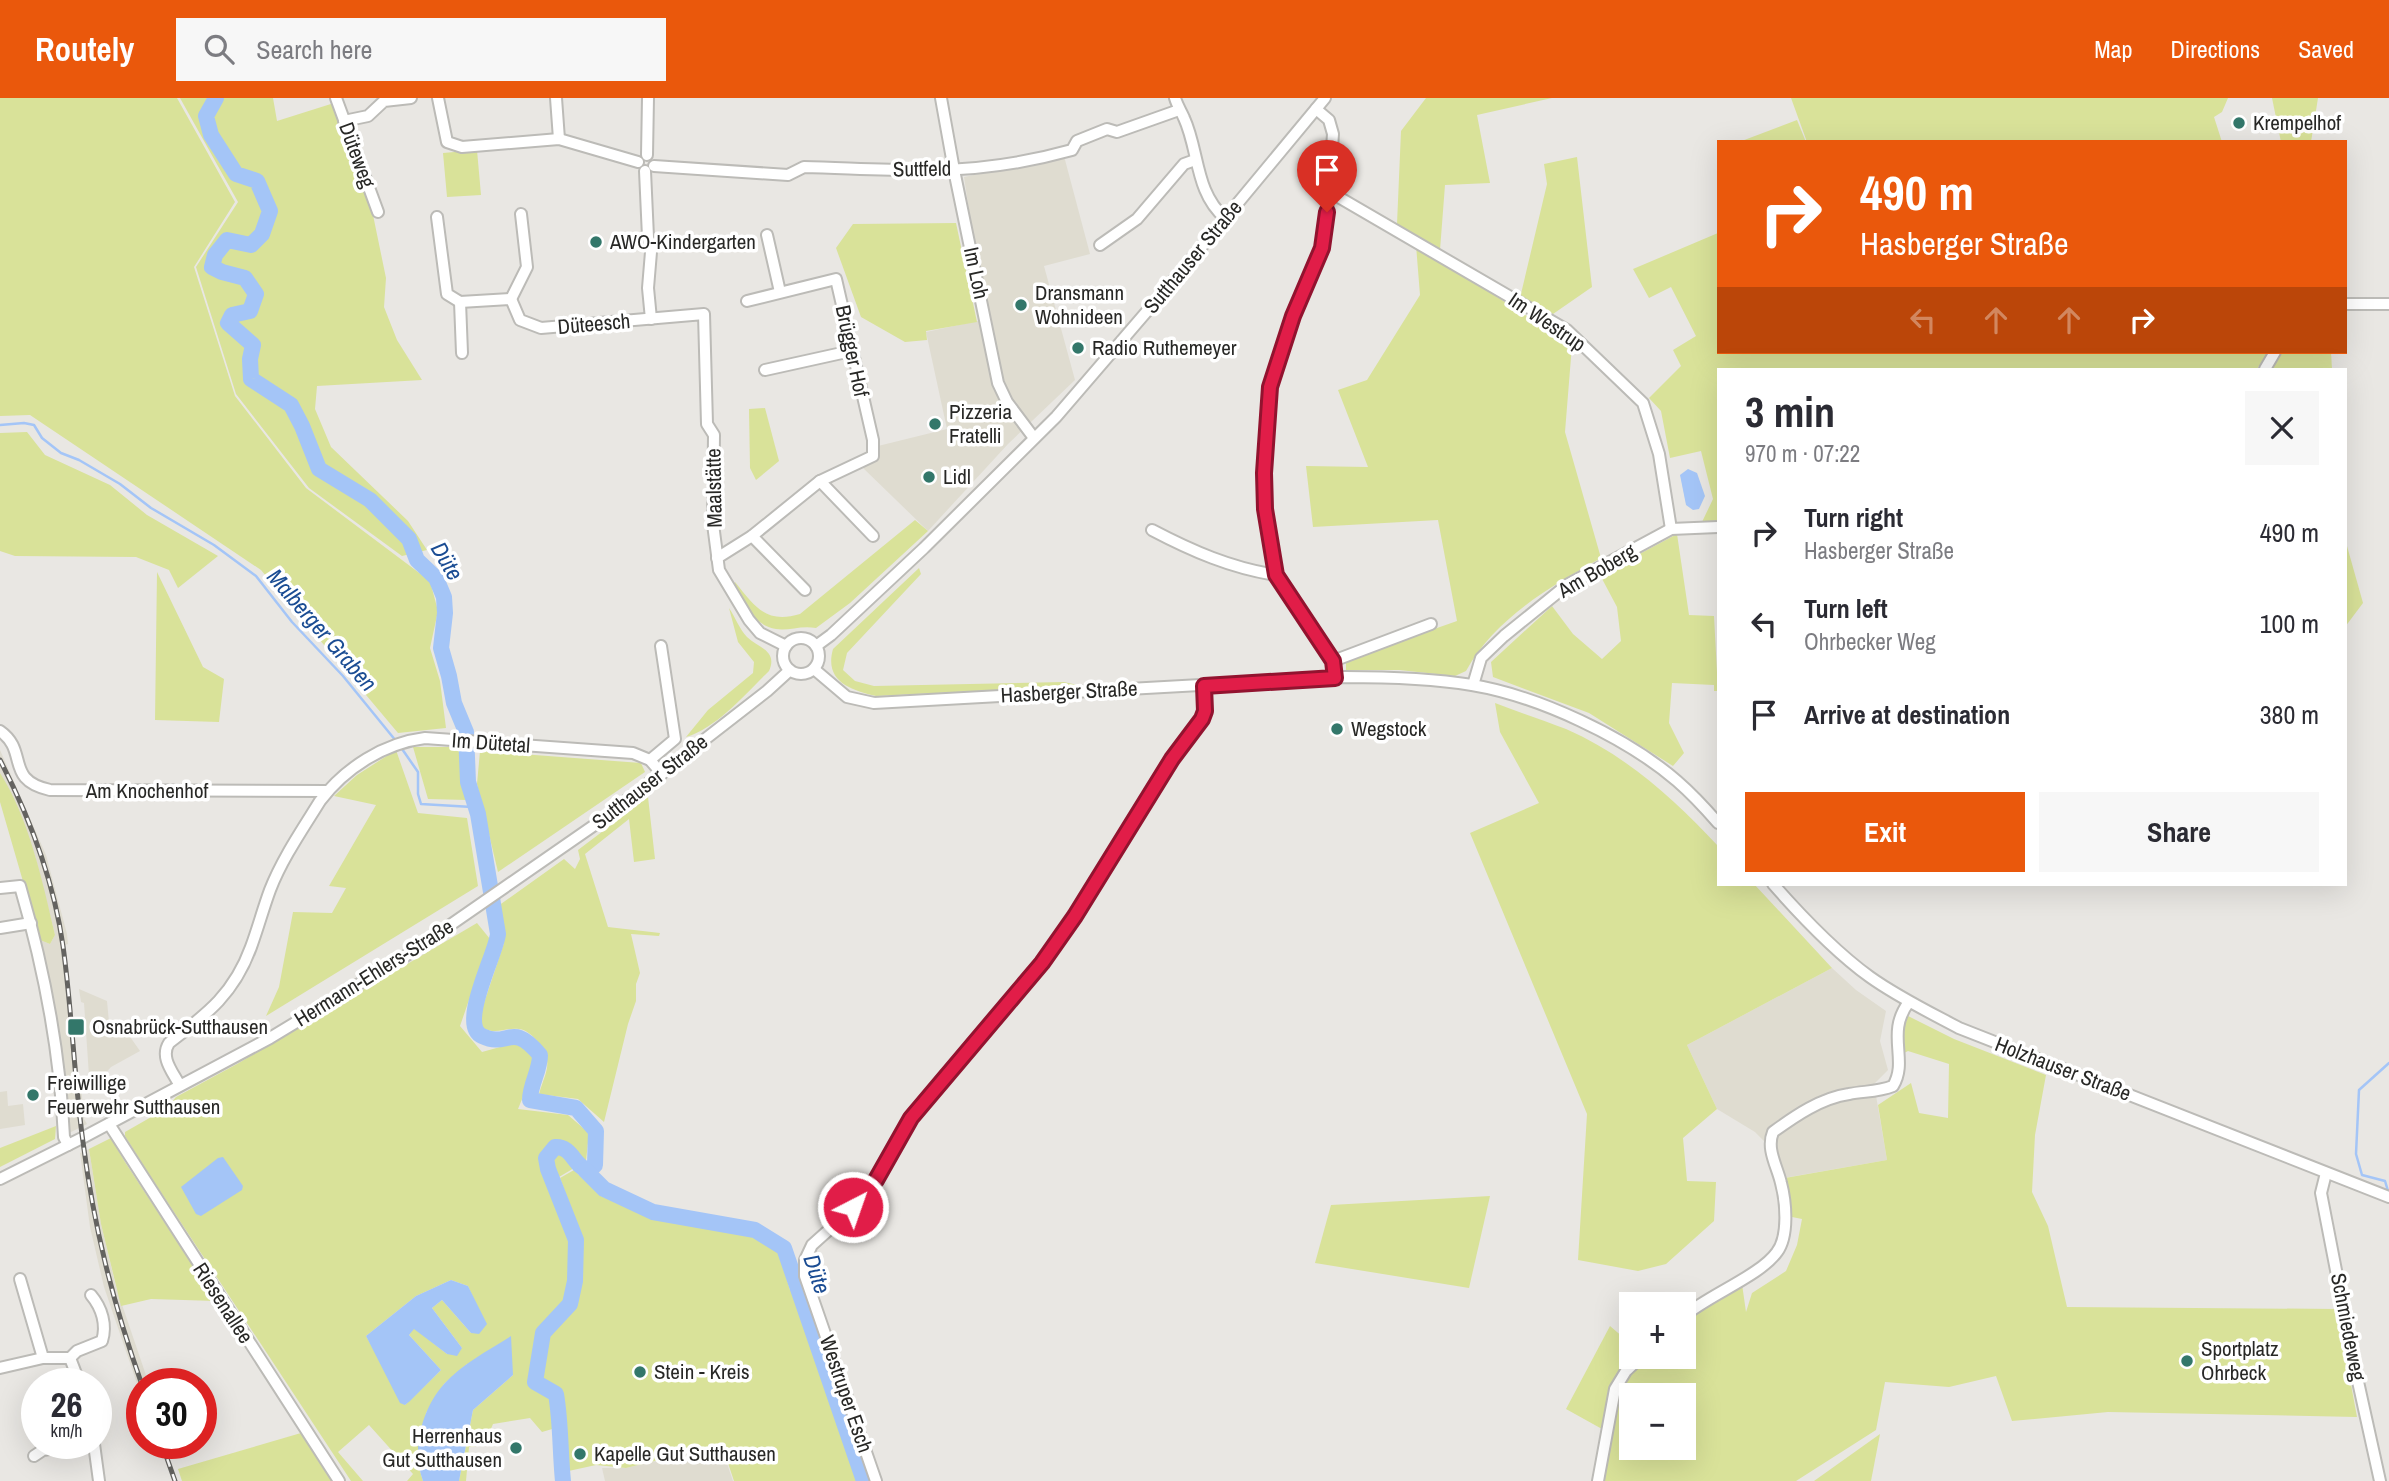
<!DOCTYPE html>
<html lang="en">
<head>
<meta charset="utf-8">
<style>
  body { margin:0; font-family:"Archivo Narrow",sans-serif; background:#f7f7f7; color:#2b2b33; height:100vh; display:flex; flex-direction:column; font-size:26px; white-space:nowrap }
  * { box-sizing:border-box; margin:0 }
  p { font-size:23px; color:#7c7c81 }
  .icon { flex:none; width:38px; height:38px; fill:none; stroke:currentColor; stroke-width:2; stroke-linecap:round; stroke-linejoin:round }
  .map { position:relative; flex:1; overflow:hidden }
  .panel { position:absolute; left:1717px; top:270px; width:630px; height:518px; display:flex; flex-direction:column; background:#fff; border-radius:0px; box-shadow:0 7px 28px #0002 }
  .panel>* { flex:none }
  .hud { position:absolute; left:1717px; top:42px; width:630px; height:214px; border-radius:0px; box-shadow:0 7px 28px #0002; background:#ea580c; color:#fff; overflow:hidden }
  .fabs { position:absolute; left:1619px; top:1194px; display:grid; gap:14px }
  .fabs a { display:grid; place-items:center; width:77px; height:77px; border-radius:0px; background:#fff; box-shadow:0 7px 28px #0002; font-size:35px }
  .speed { position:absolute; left:21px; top:1270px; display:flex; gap:14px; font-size:35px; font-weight:700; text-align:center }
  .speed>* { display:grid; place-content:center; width:91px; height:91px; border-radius:50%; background:#fff; box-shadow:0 7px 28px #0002; line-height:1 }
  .speed small { font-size:18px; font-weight:400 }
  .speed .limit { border:10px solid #d22; background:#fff; color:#111 }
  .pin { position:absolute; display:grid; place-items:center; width:60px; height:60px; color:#fff; margin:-72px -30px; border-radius:50% 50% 50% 0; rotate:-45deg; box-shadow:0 0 7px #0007 }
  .pin .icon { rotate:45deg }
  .me { position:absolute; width:77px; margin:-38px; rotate:41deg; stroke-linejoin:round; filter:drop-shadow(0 0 5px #0008) }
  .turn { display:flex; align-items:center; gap:24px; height:147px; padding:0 28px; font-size:32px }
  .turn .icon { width:91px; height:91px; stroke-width:2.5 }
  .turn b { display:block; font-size:49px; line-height:60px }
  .lanes { display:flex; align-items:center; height:66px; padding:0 28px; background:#0003; justify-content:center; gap:35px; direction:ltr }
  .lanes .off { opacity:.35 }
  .round { display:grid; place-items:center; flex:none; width:74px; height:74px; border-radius:0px; background:#f7f7f7 }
  .summary { display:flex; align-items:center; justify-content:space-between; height:119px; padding:0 28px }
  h1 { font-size:42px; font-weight:700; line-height:52px }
  .button { display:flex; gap:14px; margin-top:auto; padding:14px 28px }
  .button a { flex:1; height:80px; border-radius:0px; background:#ea580c; color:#fff; font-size:28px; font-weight:700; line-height:80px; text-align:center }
  .button a+a { background:#f7f7f7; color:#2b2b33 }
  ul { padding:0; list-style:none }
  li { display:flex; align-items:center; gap:21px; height:91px; padding:0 28px }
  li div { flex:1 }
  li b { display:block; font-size:26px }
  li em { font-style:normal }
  header { display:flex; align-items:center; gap:42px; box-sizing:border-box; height:98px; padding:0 35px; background:#ea580c; color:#fff }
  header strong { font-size:33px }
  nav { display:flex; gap:38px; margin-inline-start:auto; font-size:24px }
  .search { width:490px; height:63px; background:#f7f7f7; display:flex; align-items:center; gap:18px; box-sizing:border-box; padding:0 24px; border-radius:0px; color:#7c7c81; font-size:26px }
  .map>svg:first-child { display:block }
  .built { fill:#dfdcd0 }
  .green { fill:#d9e299; fill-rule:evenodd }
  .water { fill:#a4c5f7 }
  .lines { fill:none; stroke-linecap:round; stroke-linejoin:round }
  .stream { stroke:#a4c5f7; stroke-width:2.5 }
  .river { stroke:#a4c5f7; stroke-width:16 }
  .minor-casing { stroke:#bcbbb7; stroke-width:14 }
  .minor { stroke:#fff; stroke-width:10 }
  .rail-casing { stroke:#646360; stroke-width:5 }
  .rail { stroke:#fff; stroke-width:2.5; stroke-dasharray:8; stroke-linecap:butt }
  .route-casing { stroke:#92132f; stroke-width:18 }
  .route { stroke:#e11d48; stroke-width:12 }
  .poi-dot { fill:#33776a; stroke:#fff; stroke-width:2.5 }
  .labels { text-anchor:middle; stroke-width:7; stroke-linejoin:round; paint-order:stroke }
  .poi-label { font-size:21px; fill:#282826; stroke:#fff; text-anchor:start }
  .street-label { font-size:21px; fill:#282826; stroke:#fff }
  .water-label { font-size:23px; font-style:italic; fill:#1a4c93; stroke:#fff }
</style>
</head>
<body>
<header>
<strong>Routely</strong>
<div class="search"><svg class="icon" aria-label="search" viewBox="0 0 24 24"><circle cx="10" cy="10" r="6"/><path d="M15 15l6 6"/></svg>Search here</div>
<nav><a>Map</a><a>Directions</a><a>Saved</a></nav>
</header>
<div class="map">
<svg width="2389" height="1383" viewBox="0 0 2389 1383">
  <rect width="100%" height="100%" fill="#e9e7e3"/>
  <g class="built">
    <polygon points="1064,58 1090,156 1044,168 1075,282 1008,346 928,433 861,368 878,362 878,348 947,331 926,234 991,220 973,139 964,79"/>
    <polygon points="0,652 46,757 67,836 68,846 65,847 79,987 81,988 84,1021 87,1026 67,1036 62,965 40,842 50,846 55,837 35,758 0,675"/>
    <polygon points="1832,870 1856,892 1886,913 1880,943 1888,972 1874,986 1887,1062 1778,1081 1764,1043 1755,1034 1717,1011 1687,947"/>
    <polygon points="79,891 107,903 110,935 128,936 140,953 111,969 90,992 84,905 81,904"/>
    <polygon points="7,993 8,1008 23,1006 25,1027 0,1031 0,994"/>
    <polygon points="89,1051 101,1126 116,1189 149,1286 142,1286 142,1300 104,1189 90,1129 80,1055"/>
    <polygon points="721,1348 733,1383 605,1383 602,1370 626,1370"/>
  </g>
  <g class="green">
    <polygon points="0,0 177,0 235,104 194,169 235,298 306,390 430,483 438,513 430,550 440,583 446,630 398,635 261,472 30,317 0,318"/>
    <polygon points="180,0 273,0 277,23 334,5 373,117 386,180 384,209 397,242 422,282 317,288 315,311 331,349 408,423 427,452 402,458 309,390 236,296 196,169 238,104"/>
    <polygon points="1426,0 1552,0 1477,17 1490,85 1445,87 1440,152 1397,126 1401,33"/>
    <polygon points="1791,0 2228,0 2222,14 2214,19 2222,44 1807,44"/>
    <polygon points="2272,0 2318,0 2311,44 2281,44"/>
    <polygon points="1797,22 1806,44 1739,44"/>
    <polygon points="477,52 481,97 447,99 443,55"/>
    <polygon points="1577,59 1592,189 1553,216 1520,200 1547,86 1544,66"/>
    <polygon points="956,125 977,224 926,233 927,242 905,244 861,219 836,150 853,126"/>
    <polygon points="1718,135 1718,254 2268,254 2257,271 1718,271 1718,424 1702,424 1713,401 1701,353 1670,360 1661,313 1649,300 1681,268 1673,252 1696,238 1671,189 1649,200 1633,171"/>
    <path d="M1416,147L1572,247L1565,334L1601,460C1551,488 1494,521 1466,573L1455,578L1399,572H1346V562L1457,523L1438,422L1313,429L1306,368L1368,369L1338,292L1367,282L1420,197Z"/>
    <polygon points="2281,254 2331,254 2332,271 2269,271"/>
    <polygon points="765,310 779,363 756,382 750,370 749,311"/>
    <polygon points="27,334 45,357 110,387 147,417 218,458 178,490 169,472 136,459 15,458 0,453 0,335"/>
    <path d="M915,422L928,433L850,505L816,530C801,527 789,533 776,531C753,527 743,505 733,487L735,484C755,509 766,526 800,516Z"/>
    <polygon points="1677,436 1689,517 1714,518 1718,593 1714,593 1714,587 1672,585 1669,625 1684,655 1673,668 1589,615 1493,579 1491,564 1552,508 1573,536 1602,561 1621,543 1617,509 1600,477"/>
    <polygon points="2345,441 2363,505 2345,529"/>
    <path d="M919,470L921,476L847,555L843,572L855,583L874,588L1064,584L1082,588L876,598C850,592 824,583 833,551Z"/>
    <polygon points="157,474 203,569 224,581 219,624 155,622"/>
    <path d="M729,510C735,519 740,532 747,539C759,550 778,553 769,573C745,596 718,629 686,639L708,612L753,575L754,564L738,544Z"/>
    <path d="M1495,605C1518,614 1543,622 1566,631C1626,657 1675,702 1718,748V786H1754L1832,870L1687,947L1717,1011L1683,1040L1687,1083L1716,1084L1714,1123L1666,1166L1638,1173L1578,1162L1587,1016L1470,735L1539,705L1500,634Z"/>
    <polygon points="413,649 460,649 462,686 467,702 428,701"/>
    <polygon points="396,652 418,715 467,720 478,788 266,918 279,889 293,814 332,815 346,790 329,788 376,707 334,698 357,677"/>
    <polygon points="480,653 641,665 645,674 498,774 477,686"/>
    <path d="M0,675C29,720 43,785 55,837L50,846L40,842L0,704Z"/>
    <path d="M648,699L655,761L634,764L629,721L585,756L608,829L660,835L659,838L631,836L640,875L636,886V903L628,926L604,1024L578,1001L539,996C546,972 554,965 538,944C533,938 527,932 519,931C504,929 497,938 481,929L479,920L504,845L498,808L564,761L575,771L580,761L578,752Z"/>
    <path d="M477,825L490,841L460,928L482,954L518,944L537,964L518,1011L568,1017L589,1035L586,1063L559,1079L571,1129V1181L568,1205L542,1234L533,1284L555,1298L559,1329L542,1334L530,1320L493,1326L484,1347L469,1349L466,1383H459L473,1312L513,1277L467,1266L444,1286L426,1315L420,1373L423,1383H407L413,1376L369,1327L338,1354L363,1383H351L145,1070L125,1038V1034L167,1010L176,999L237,966ZM451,1182L468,1188L476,1206L471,1235L442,1202L432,1210L462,1250L447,1256L414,1230L409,1237L441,1272L405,1307L366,1238L416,1198Z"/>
    <path d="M1908,918L1954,941L2046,977L2035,1037L2032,1094L2048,1128L2067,1209L2337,1211L2357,1319L2108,1314L2012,1323L1996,1278L1949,1289L1885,1284L1876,1332L1796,1383H1601L1618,1292L1645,1260L1647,1258H1684V1226L1704,1208L1742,1186L1746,1214L1752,1195L1786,1173L1797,1147L1802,1121L1792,1119L1785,1080L1887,1062L1878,1007L1911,985L1919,1015L1948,1020L1949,966L1908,953L1902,956L1901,939ZM1631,1297H1684V1349H1631Z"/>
    <polygon points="56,1028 55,1041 0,1069 0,1050"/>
    <polygon points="111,1040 125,1064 216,1203 151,1201 121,1208 101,1126 89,1051"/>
    <polygon points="574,1072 601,1098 651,1120 753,1138 779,1155 790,1192 812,1186 882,1383 734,1383 722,1347 693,1357 692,1354 626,1370 596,1367 564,1374 562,1357 563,1326 558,1295 537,1283 546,1237 572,1207 577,1183 580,1184 582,1140 560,1080"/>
    <polygon points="1490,1098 1469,1190 1315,1165 1331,1107"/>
    <polygon points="1610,1228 1631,1246 1631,1258 1638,1258 1614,1285 1602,1331 1566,1311"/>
    <polygon points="301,1335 332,1383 182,1383 178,1371"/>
    <polygon points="1880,1336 1871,1383 1814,1383"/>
  </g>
  <g class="water">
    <polygon points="1688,371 1697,375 1705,398 1699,411 1693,412 1686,407 1680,377"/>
    <polygon points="223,1059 243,1088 242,1092 201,1118 196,1116 181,1089 218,1060"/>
    <polygon points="451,1182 468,1188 487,1226 479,1236 471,1235 442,1202 432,1210 462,1250 457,1258 447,1256 414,1231 409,1237 441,1272 410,1303 405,1307 400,1305 366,1238 416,1198"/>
    <path d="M511,1238L513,1277L473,1312L459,1383H423C411,1351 422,1311 444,1286C462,1266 489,1252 511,1238Z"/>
  </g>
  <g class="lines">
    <g class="stream">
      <polyline points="0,327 24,325 34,327 42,340 61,355 79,362 120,386 151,410 214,447 256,478 292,524 343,578 396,643"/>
      <polyline points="400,648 418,674 418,696 421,706 472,709 478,716"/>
      <polyline points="2388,1093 2385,1083 2362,1077 2356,1056 2359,992 2389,965"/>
    </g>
    <g class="river">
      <path d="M216,0L206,18L211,37L236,76L257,83L270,113L262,136L251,147L227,142L215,157L212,169L222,174L245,180L256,196L250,213L232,217L228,225L253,247L250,261L251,281L291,307L302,328L319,371L370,402L409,441L417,462L436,480L444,499L445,515L441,550L449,578L454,605L466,634L468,684L478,716L498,836C496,856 458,927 482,938C509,951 511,922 540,957C540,973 530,986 530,1002L576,1010L596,1033L595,1067L589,1072C574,1070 573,1048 555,1049L546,1060L548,1071L576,1142L575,1183L570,1206L543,1235L535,1284L556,1296C561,1325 560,1354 563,1383"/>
      <polyline points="585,1072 604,1091 653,1114 755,1132 784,1150 864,1383"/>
    </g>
    <defs>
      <g id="minor">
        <polyline points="336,0 378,114"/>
        <polyline points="438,0 447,44 462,49 559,41 638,64"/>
        <polyline points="556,0 559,41"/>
        <polyline points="941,0 954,72 998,285 1007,304 1034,340"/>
        <path d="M1175,0C1177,7 1181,13 1184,20C1199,52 1195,95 1225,120"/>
        <polyline points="1316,11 1329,22 1333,36 1326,132 1322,150 1293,218 1270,290 1264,375 1265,411 1276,477 1333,563 1335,580"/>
        <polyline points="344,23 368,18 384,3 411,0"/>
        <polyline points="647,57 648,0"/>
        <path d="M654,68L788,77L804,69C849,70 894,73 939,72C983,71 1029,64 1072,52L1077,43L1107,31L1117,34L1179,12"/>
        <polyline points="645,73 648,139 651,154 648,190 651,221"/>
        <polyline points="1328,96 1335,97 1567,232 1643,305 1659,356 1671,431"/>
        <polyline points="437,119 447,196 460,204 511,201 520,222 541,230 704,216 707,326 714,337 713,426 719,472 749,522 760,535 786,548"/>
        <polyline points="767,137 780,194"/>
        <polyline points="1100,147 1137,121 1184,66 1195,62"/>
        <polyline points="511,201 527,169 521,116"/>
        <polyline points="460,204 462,255"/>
        <polyline points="2345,206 2389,206"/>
        <polyline points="2265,271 2275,254"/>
        <polyline points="765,272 851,253"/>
        <polyline points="820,383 873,438"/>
        <path d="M1152,432C1192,453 1231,470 1276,477"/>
        <polyline points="752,438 805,492"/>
        <polyline points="717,460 752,438 820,383 873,358 873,342 836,181 747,203"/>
        <circle cx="801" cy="558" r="18"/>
        <polyline points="816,548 831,537 924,450 1056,319 1179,176 1325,0"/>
        <polyline points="1333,563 1431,526"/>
        <path d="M814,571L847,599L874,605L1345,579C1388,579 1429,580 1472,587C1538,598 1626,639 1677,683C1692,696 1705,710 1718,725"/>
        <polyline points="1473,587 1481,560 1504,538 1567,487 1671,431 1718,429"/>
        <path d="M0,633C29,653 4,682 50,692L327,693"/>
        <polyline points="650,662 675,641 661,548"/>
        <path d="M1773,786C1802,819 1834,853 1870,879C1898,899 1929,914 1959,930L2389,1099"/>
        <path d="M0,790L20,788C44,870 60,953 64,1039L68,1047"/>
        <polyline points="0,830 31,825"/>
        <path d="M179,986C172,973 160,959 169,945C207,916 234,896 251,849C258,830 263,811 270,792C282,761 302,732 320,703C345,670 384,645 425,640L633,655L650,662L662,676"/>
        <polyline points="109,1026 339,1383"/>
        <polyline points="2326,1075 2321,1095 2355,1270 2380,1383"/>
        <polyline points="0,1081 82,1040 270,940 407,857 596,726 767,593 790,572"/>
        <polyline points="20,1181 43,1260"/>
        <path d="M1684,1218C1709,1197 1761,1177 1777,1154C1789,1138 1786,1104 1781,1085C1777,1068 1766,1051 1773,1034C1795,1018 1821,1000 1849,996C1865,993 1878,994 1893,988C1909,962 1885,935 1909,904"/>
        <path d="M70,1260L77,1253L102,1243C107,1227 102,1210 91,1197"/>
        <polyline points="0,1270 43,1260 70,1260 80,1286"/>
        <polyline points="94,1346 99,1383"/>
        <polyline points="34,1358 43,1352 81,1346"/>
        <polyline points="876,1383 805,1178 805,1162 812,1147 841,1121 864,1097 876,1082 911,1020 1042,865 1075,818 1172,661 1202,621 1204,613 1204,588"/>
        <polyline points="1598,1383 1615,1291 1626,1273 1642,1258"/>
      </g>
    </defs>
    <use href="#minor" class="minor-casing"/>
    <use href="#minor" class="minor"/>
    <defs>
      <g id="rail">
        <path d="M0,662C30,720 54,784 63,848C72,913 74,979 83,1044C94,1130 113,1205 142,1287"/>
        <polyline points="162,1346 175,1383"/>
      </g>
    </defs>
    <use href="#rail" class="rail-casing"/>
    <use href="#rail" class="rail"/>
  </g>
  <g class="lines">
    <defs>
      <polyline id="route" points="853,1109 876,1082 911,1020 1042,865 1075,818 1172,661 1202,621 1205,613 1204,588 1335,580 1333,563 1276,477 1265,411 1264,375 1270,289 1293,218 1322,150 1327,114"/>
    </defs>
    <use href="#route" class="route-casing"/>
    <use href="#route" class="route"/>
  </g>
  <g class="poi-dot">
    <circle cx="2239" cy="25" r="7"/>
    <circle cx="596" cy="144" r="7"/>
    <circle cx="1021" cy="207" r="7"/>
    <circle cx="1078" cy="250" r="7"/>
    <circle cx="935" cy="326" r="7"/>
    <circle cx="929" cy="379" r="7"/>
    <circle cx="1337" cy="631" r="7"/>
    <rect x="67" y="920" width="18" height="18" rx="3.5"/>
    <circle cx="33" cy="997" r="7"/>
    <circle cx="2187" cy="1263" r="7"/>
    <circle cx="640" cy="1274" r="7"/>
    <circle cx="516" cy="1350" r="7"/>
    <circle cx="580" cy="1356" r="7"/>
  </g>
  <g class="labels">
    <g class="poi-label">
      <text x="2253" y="32">Krempelhof</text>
      <text x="610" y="151">AWO-Kindergarten</text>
      <text x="1035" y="202">Dransmann<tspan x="1035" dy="24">Wohnideen</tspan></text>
      <text x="1092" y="257">Radio Ruthemeyer</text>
      <text x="949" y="321">Pizzeria<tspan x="949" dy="24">Fratelli</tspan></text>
      <text x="943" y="386">Lidl</text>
      <text x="1351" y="638">Wegstock</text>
      <text x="92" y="936">Osnabrück-Sutthausen</text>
      <text x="47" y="992">Freiwillige<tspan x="47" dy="24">Feuerwehr Sutthausen</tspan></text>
      <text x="2201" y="1258">Sportplatz<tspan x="2201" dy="24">Ohrbeck</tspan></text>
      <text x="654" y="1281">Stein - Kreis</text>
      <text x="502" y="1345" text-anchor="end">Herrenhaus<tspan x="502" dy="24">Gut Sutthausen</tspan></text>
      <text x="594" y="1363">Kapelle Gut Sutthausen</text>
    </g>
    <g class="street-label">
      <text transform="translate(357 57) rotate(70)" y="7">Düteweg</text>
      <text transform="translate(922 71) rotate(-1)" y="7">Suttfeld</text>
      <text transform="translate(1193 159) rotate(-50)" y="7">Sutthauser Straße</text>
      <text transform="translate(976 175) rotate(78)" y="7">Im Loh</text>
      <text transform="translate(1547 224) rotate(34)" y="7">Im Westrup</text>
      <text transform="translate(594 226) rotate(-5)" y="7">Düteesch</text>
      <text transform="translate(852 253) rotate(78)" y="7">Brügger Hof</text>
      <text transform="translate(714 390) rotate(-91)" y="7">Maalstätte</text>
      <text transform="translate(1597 473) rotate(-30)" y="7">Am Boberg</text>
      <text transform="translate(1069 594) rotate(-3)" y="7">Hasberger Straße</text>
      <text transform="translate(491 645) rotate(4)" y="7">Im Dütetal</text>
      <text transform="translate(650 684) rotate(-38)" y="7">Sutthauser Straße</text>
      <text x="147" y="700">Am Knochenhof</text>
      <text transform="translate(374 875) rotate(-32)" y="7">Hermann-Ehlers-Straße</text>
      <text transform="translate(2063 971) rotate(21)" y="7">Holzhauser Straße</text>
      <text transform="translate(223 1205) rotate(57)" y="7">Riesenallee</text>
      <text transform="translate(2348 1229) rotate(79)" y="7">Schmiedeweg</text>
      <text transform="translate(846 1296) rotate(71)" y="7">Westruper Esch</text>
    </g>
    <g class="water-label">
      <text transform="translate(447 463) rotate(59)" y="8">Düte</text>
      <text transform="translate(322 532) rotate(49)" y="8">Malberger Graben</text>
      <text transform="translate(817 1176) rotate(71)" y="8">Düte</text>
    </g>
  </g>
</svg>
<div class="fabs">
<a>+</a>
<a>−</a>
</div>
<div class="speed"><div>26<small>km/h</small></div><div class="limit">30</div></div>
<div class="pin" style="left:1327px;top:114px;background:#d93025"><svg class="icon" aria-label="arrive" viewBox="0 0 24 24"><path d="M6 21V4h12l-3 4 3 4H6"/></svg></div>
<svg class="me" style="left:853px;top:1109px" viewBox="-20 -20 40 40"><circle r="17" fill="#e11d48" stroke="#fff" stroke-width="3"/><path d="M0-11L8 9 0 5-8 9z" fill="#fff"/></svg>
<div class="hud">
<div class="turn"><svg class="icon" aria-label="right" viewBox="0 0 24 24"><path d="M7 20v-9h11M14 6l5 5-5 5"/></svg><div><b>490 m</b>Hasberger Straße</div></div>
<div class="lanes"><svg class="icon off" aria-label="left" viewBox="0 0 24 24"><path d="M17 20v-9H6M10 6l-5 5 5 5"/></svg><svg class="icon off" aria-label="ahead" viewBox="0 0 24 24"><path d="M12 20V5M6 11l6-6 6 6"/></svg><svg class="icon off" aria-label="ahead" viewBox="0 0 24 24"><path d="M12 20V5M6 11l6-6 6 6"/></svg><svg class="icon" aria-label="right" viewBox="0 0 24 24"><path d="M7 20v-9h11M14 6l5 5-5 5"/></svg></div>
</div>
<section class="panel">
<div class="summary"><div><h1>3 min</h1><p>970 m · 07:22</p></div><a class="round"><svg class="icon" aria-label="close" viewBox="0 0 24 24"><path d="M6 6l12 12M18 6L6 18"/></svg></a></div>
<ul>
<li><svg class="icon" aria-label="right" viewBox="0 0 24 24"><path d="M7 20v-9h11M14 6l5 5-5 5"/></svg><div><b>Turn right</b><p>Hasberger Straße</p></div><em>490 m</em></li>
<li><svg class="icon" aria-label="left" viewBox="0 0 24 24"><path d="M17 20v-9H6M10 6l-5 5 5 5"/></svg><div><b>Turn left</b><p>Ohrbecker Weg</p></div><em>100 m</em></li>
<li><svg class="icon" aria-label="arrive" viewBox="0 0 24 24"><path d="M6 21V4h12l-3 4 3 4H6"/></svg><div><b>Arrive at destination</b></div><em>380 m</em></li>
</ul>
<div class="button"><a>Exit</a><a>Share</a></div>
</section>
</div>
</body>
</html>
